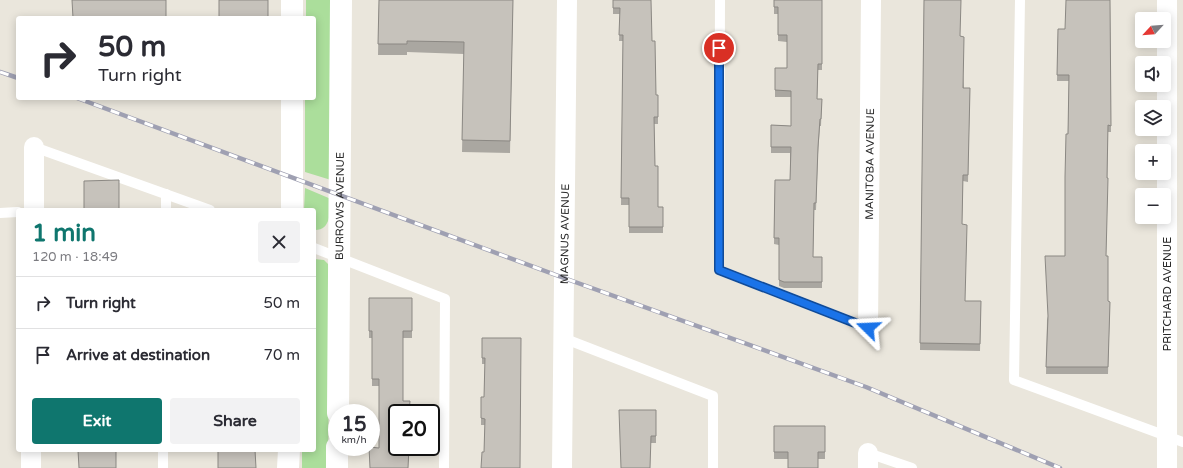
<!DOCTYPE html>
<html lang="en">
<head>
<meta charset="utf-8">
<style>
  body { margin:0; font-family:"Varela Round",sans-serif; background:#f2f2f3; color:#2b2b33; height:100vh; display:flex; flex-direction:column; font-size:15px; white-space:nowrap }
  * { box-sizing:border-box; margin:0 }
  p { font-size:13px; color:#7c7c81 }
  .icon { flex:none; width:22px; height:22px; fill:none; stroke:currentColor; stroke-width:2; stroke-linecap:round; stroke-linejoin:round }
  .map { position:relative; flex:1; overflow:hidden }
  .side { position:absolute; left:16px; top:208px; width:300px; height:244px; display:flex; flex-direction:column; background:#fff; border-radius:4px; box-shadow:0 2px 10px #0003 }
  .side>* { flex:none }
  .banner { position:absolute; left:16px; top:16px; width:300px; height:84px; border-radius:4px; box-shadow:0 2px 10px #0003; background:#fff; color:#2b2b33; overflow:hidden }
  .needle { width:26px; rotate:244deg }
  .buttons { position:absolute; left:1135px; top:12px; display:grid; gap:8px }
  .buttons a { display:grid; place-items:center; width:36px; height:36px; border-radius:4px; background:#fff; box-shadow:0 2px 10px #0003; font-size:20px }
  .speed { position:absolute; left:328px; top:404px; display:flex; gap:8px; font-size:20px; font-weight:700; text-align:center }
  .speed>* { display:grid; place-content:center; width:52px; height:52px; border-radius:50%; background:#fff; box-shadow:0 2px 10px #0003; line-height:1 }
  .speed small { font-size:10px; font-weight:400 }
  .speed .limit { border:2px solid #111; border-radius:6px; background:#fff; color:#111 }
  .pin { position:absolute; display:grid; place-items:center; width:34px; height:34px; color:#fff; margin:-17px; border:2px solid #fff; border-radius:50%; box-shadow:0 1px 4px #0007 }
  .me { position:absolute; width:44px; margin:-22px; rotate:291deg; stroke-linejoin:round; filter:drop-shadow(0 0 3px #0008) }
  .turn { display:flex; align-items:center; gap:14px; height:84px; padding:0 16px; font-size:18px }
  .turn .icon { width:52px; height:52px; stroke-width:2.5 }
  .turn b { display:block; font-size:28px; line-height:34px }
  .round { display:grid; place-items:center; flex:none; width:42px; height:42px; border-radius:4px; background:#f2f2f3 }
  .head { display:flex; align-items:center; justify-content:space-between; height:68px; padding:0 16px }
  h1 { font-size:24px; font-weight:700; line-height:30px; color:#0f766e }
  .cta { display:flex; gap:8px; margin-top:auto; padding:8px 16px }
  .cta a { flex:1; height:46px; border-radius:4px; background:#0f766e; color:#fff; font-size:16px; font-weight:700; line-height:46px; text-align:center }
  .cta a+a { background:#f2f2f3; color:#2b2b33 }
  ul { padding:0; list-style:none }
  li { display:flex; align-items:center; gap:12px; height:52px; padding:0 16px; border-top:1px solid #e1e1e2 }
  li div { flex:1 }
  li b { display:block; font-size:15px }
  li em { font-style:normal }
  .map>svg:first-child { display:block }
  .green { fill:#abde9b }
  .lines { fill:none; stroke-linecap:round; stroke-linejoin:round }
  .lane { stroke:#fff; stroke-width:10 }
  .street { stroke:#fff; stroke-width:20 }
  .secondary { stroke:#fff; stroke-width:22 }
  .rail-casing { stroke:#9fa0b2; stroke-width:4.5 }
  .rail { stroke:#fff; stroke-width:3; stroke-dasharray:9; stroke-linecap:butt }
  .wall { fill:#aaa7a1 }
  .building { fill:#c6c2bb; stroke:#8b8883 }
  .route-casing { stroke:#114b97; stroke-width:10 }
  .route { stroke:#1a73e8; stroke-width:7 }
  .labels { text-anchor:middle; stroke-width:3.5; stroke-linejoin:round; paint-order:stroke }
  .street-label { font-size:11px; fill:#292929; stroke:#fff }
</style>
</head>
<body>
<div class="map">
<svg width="1183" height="468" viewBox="0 0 1183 468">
  <rect width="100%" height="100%" fill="#eae6dc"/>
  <g class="green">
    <polygon points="306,0 332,0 331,180 305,172 305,98 314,98 314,18 306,18"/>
    <path d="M305,188L331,199C330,212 331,231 314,230V210H304Z"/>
    <polygon points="314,259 324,260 328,264 330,271 328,468 302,468 302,450 314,450"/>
  </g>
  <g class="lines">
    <g class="lane">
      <polyline points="720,0 719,270 868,328"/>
      <polyline points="1020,0 1014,380 1183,442"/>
      <polyline points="34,147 210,210"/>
      <polyline points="166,210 166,194"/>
      <polyline points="0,213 18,212"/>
      <polyline points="314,248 445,299 444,468"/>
      <polyline points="563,338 713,396 713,468"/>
      <polyline points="868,453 912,468"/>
      <polyline points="163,468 163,450"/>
    </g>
    <g class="street">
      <polyline points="34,210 34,147"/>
      <path id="s1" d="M868,328L871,0"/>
      <polyline points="31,468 31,450"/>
      <path id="s2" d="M562,468L567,0"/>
      <polyline points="868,468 868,453"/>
      <polyline points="1167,468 1167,0"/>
    </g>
    <g class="secondary">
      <polyline points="292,18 292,0"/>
      <polyline points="292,210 292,98"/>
      <path id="s3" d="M338,413L341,0"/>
      <polyline points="288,468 289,450"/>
      <polyline points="337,468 337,447"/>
    </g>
    <defs>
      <g id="rail">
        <polyline points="0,72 18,78"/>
        <polyline points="77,98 564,278 866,387 1060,468"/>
      </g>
    </defs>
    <use href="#rail" class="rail-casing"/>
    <use href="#rail" class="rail"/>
  </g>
  <g class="wall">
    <polygon points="379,0 513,0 510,153 462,152 464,54 407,52 407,55 378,55"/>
    <polygon points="613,0 652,41 656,95 658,95 658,124 654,124 655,166 658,207 663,207 663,233 629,233 629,205 621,205 623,41 619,41 620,14 613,14"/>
    <polygon points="774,0 822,0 822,70 818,70 817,99 822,99 821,126 820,126 818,154 816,210 814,210 813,257 822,257 822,288 784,288 779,286 779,245 774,244 775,180 790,180 790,153 771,153 771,125 791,126 791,97 775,97 775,68 787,68 787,42 778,41 778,14 774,14"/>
    <polygon points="924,0 960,36 964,88 970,88 968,182 963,181 962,224 965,301 981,301 980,351 920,350"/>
    <polygon points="1110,0 1111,132 1108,132 1106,256 1108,301 1110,302 1108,374 1046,374 1047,320 1065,256 1069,81 1057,81 1058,29 1065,29"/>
    <polygon points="369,298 412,298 412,338 403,338 379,448 379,386 372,386 372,338 369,338"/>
    <polygon points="482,338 521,338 484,452 485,425 481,425 481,397 484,397 485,364 482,364"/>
    <polygon points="619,410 656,410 656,443 651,443"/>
    <rect x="774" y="426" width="51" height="33"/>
  </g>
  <g class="building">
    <polygon points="72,0 166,0 166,18 73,18"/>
    <rect x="219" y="0" width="49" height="18"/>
    <polygon points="379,0 513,0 510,141 462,140 464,42 407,41 407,44 378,44"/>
    <polygon points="613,0 651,0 652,41 655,41 656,95 658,95 658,117 654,117 655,166 658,166 658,207 663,207 663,227 629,227 629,198 621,198 623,35 619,35 620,8 613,8"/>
    <polygon points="774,0 822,0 822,64 818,64 817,99 822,99 821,119 820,119 818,147 816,203 814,203 813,257 822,257 822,282 784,282 779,280 779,238 774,238 775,180 790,180 791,147 771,147 771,125 791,126 791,91 775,90 775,68 787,68 787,35 778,35 778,7 774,7"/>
    <polygon points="924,0 961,0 960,36 964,37 963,88 970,88 968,175 963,175 962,224 967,225 965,301 981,301 980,344 920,343"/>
    <polygon points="1066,0 1110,0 1111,126 1108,125 1107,178 1108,178 1106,256 1108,256 1108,301 1110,302 1108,367 1046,367 1048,316 1045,256 1065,256 1065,177 1066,134 1068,134 1069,75 1057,75 1058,29 1065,29"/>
    <polygon points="119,180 119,210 80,210 80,209 84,209 84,181"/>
    <polygon points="369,298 412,298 412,331 403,331 403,401 410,401 409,413 397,413 397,447 409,447 408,468 370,468 369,447 379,448 379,379 372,379 372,331 369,331"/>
    <polygon points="482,338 521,338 520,468 481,468 482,452 484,452 485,419 481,418 481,397 484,397 485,358 482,358"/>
    <polygon points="619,410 656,410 656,436 651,436 650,468 621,468"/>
    <polygon points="774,426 825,426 825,452 818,452 818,468 788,468 788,452 774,452"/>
    <polygon points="78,450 116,450 116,468 79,468"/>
    <polygon points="218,450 255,450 256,468 218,468"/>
  </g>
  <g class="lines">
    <defs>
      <polyline id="route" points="719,48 719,270 868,328"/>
    </defs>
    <use href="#route" class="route-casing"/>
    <use href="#route" class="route"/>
  </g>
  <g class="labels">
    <g class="street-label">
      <text dy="4" stroke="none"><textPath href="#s1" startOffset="164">MANITOBA AVENUE</textPath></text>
      <text dy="4" stroke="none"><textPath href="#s3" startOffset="207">BURROWS AVENUE</textPath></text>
      <text dy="4" stroke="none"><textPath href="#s2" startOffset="234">MAGNUS AVENUE</textPath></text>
      <text transform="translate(1167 294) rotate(-90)" y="4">PRITCHARD AVENUE</text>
    </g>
  </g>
</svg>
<div class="buttons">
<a><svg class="needle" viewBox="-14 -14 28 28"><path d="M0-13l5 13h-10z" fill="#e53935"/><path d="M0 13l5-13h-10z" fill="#7c7c81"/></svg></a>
<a><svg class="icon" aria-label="sound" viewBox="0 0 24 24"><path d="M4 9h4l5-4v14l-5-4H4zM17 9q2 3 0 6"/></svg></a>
<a><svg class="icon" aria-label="layers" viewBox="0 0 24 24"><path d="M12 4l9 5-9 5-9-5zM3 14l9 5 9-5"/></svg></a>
<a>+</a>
<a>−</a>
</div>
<div class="speed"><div>15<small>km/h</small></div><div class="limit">20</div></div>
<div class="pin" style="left:719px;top:48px;background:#d93025"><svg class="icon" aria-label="arrive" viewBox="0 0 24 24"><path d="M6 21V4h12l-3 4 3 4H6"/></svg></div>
<svg class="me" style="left:868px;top:328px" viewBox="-20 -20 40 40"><path d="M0-17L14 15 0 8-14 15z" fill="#1a73e8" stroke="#fff" stroke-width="4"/></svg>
<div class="banner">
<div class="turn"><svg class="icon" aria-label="right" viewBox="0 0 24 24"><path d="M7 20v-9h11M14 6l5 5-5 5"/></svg><div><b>50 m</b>Turn right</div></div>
</div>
<section class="side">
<div class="head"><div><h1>1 min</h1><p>120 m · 18:49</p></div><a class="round"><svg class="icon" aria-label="close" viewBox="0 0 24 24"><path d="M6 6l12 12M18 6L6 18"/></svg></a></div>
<ul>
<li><svg class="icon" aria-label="right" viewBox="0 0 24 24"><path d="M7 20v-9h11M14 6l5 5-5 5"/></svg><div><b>Turn right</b></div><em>50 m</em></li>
<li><svg class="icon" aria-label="arrive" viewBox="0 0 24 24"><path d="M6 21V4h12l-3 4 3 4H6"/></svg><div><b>Arrive at destination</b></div><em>70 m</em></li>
</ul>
<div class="cta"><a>Exit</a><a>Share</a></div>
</section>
</div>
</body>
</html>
